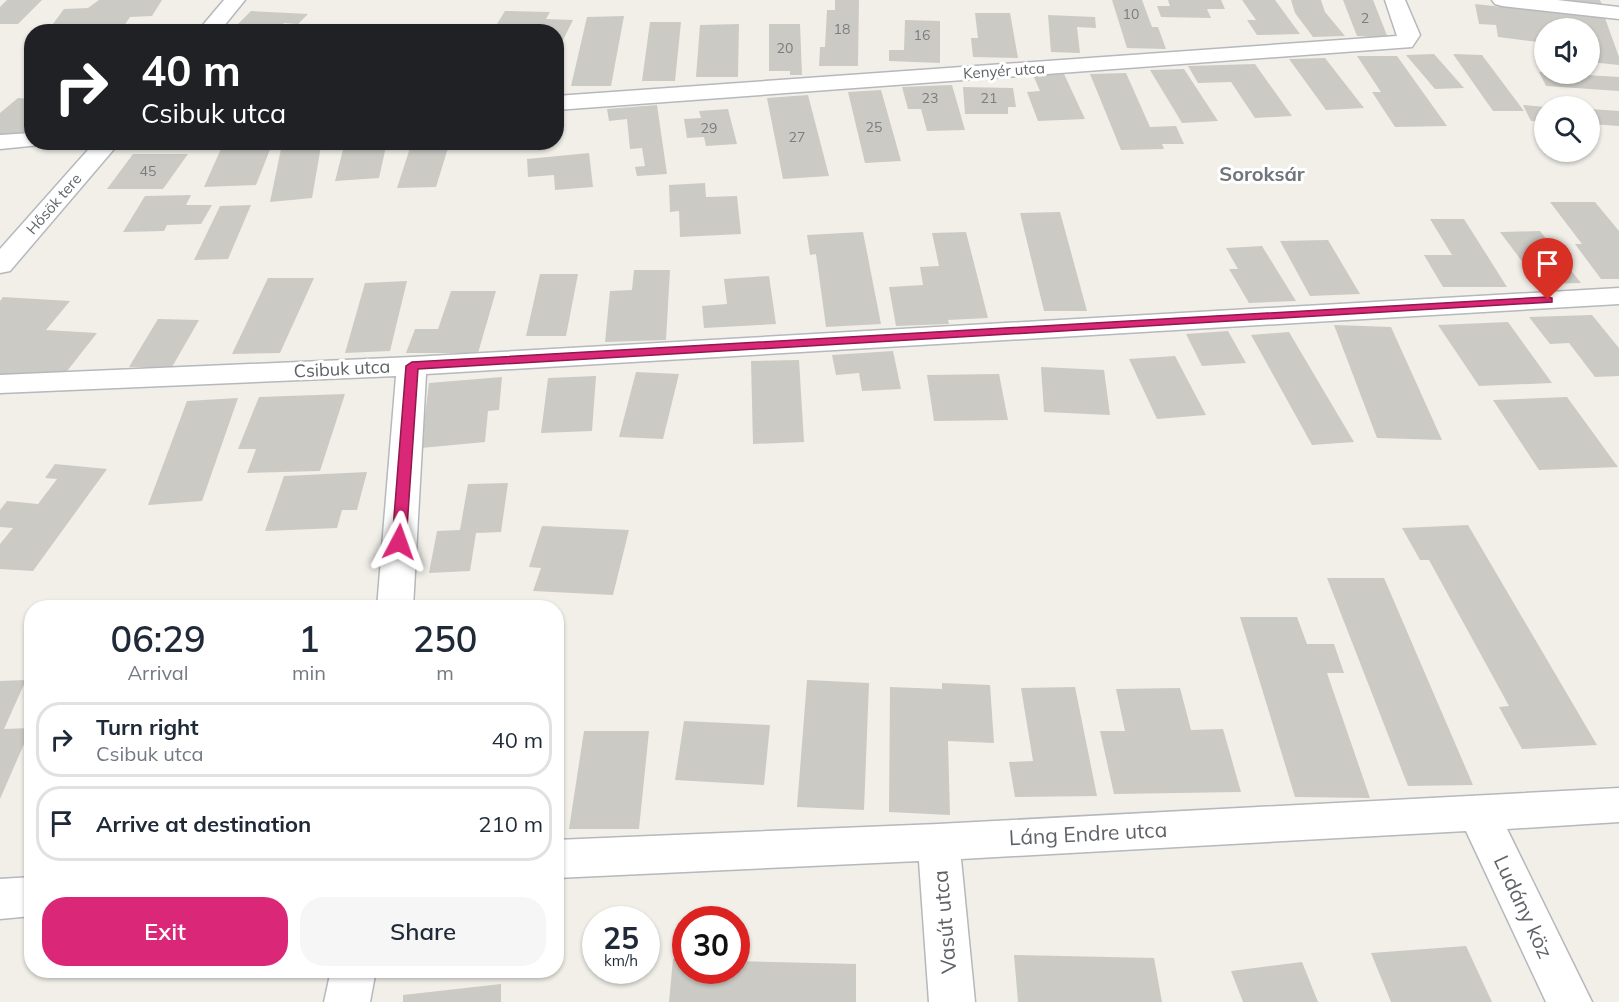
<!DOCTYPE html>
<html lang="en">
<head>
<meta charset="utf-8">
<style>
  body { margin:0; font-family:Mulish,sans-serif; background:#f6f6f7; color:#1f2937; height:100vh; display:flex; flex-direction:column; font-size:22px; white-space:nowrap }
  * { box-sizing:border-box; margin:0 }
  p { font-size:20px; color:#747a83 }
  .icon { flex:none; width:33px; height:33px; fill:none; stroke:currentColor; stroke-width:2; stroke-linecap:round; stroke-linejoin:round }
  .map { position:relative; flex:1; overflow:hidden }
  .side { position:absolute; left:24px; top:600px; width:540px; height:378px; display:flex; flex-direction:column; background:#fff; border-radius:24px; box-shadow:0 2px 4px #0004 }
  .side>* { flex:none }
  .top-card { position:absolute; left:24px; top:24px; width:540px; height:126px; border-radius:24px; box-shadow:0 2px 4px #0004; background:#202124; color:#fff; overflow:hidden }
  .fabs { position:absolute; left:1534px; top:18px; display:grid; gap:12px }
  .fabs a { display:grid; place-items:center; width:66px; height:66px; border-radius:50%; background:#fff; box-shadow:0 2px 4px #0004; font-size:30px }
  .speed { position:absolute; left:582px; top:906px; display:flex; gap:12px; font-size:30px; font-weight:700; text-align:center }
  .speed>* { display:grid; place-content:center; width:78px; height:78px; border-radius:50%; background:#fff; box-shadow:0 2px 4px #0004; line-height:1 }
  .speed small { font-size:15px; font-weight:400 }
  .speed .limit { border:9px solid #d22; background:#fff; color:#111 }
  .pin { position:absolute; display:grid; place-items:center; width:51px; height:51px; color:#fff; margin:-62px -26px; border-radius:50% 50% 50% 0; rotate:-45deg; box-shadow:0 0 6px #0007 }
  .pin .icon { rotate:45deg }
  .me { position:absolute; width:66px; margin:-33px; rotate:4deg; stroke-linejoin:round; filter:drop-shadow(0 0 4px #0008) }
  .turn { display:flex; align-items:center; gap:21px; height:126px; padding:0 18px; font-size:27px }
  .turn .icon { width:78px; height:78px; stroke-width:2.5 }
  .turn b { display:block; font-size:42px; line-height:51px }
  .eta { display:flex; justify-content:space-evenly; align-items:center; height:102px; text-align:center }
  .eta b { font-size:36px; font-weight:600; line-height:42px }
  .button { display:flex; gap:12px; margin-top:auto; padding:12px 18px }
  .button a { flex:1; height:69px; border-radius:24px; background:#db2777; color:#fff; font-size:24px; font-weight:600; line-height:69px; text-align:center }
  .button a+a { background:#f6f6f7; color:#1f2937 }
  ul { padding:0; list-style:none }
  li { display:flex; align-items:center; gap:18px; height:75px; margin:0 12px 9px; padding:0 6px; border:3px solid #e0e1e3; border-radius:24px }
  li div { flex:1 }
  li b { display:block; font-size:22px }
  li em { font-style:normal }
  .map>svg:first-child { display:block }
  .building { fill:#cccac5 }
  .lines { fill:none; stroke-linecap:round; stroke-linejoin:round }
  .minor-casing { stroke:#b5b8bc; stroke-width:3 }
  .minor { fill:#fff; fill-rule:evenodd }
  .route { fill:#db2777; stroke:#8e194d; stroke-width:1.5 }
  .labels { text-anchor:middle; stroke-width:6; stroke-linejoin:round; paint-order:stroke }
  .far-number-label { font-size:14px; fill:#7a7d7f }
  .far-street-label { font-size:15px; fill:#5f6368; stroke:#fff }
  .street-label { font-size:18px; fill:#5f6368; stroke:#fff }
  .far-district-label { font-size:20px; font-weight:bold; fill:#70757a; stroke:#fff }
  .near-street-label { font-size:21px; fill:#5f6368; stroke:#fff }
</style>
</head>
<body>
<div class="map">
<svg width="1619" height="1002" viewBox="0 0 1619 1002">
  <rect width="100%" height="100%" fill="#f1efe8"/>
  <g class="building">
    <polygon points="7,0 42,0 18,24 0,24 0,7"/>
    <polygon points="99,0 162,0 152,16 130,17 120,32 47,32 64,9 88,8"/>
    <polygon points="835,0 859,0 858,66 819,66 820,47 825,47 827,10 835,10"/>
    <polygon points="1112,0 1142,0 1152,27 1158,27 1166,49 1127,48"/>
    <polygon points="1168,0 1221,0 1225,9 1207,9 1211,18 1161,17 1157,6 1170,6"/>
    <polygon points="1242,0 1275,0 1300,34 1257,35 1247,20 1256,20"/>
    <polygon points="1291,0 1321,0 1325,12 1345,36 1313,37 1295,13"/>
    <polygon points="1343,0 1373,0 1388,38 1357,36"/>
    <polygon points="1569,0 1600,0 1602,5 1569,2"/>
    <polygon points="1475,4 1605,18 1619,57 1619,65 1590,62 1590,28 1544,28 1545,43 1498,37 1496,25 1479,24"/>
    <polygon points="251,11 308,14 298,24 284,23 276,31 234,28"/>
    <polygon points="505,11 550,12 546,19 573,20 556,54 556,32 492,32"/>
    <polygon points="975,13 1010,13 1018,58 973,57 971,38 978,38"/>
    <polygon points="1048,15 1095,17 1096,28 1077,27 1080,53 1051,52"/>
    <polygon points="624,16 611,86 571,86 587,17"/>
    <polygon points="905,20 940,21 940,63 889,61 889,50 904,50"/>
    <polygon points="650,22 681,22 675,81 642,81"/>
    <polygon points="739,24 738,77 696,77 700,25"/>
    <polygon points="769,24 800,24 802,75 790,75 790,71 769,71"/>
    <polygon points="434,28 472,29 432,32"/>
    <polygon points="1434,54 1464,88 1435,89 1406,55"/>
    <polygon points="1453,54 1482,55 1524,111 1493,111"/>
    <polygon points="1357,56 1397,56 1447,126 1395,127 1372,92 1381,92"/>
    <polygon points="1325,58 1364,108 1326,110 1289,59"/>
    <polygon points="1255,64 1292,116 1255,118 1231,82 1198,83 1188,66"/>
    <polygon points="1184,69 1218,121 1182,123 1150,70"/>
    <polygon points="1539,72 1619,77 1619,91 1546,86"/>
    <polygon points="1126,73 1150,127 1176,126 1184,144 1162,144 1164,149 1121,150 1090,74"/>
    <polygon points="1064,74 1085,119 1038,121 1027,92 1040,91 1033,75"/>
    <polygon points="952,85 965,130 927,131 921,109 908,109 902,87"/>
    <polygon points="963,87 1013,88 1016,107 1008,107 1008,114 965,114"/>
    <polygon points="881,90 901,161 865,163 848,92"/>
    <polygon points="808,95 829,176 783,179 767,98"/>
    <polygon points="18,98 32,99 32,129 22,138 0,136 0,113"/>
    <polygon points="657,105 667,174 637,176 635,167 645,166 642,148 630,149 627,119 609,121 607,109"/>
    <polygon points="1523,105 1545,107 1545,122 1531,121"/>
    <polygon points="728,109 737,144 706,146 704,137 687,138 684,119 701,118 699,111"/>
    <polygon points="1590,109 1619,111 1619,126 1590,124"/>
    <polygon points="224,142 273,142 256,185 204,187"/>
    <polygon points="345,142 387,142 379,178 335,181"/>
    <polygon points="463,142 482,142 480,149 461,150"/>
    <polygon points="321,146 312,198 270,202 281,149"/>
    <polygon points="410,148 448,148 436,187 397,188"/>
    <polygon points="589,153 593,187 555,190 554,175 528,177 527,159"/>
    <polygon points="133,154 188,154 163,189 107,189"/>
    <polygon points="705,183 706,197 737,196 741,234 680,237 679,211 670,212 669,185"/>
    <polygon points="191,195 186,205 212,205 201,224 167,225 164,231 123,232 145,196"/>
    <polygon points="1550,202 1595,202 1619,231 1619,279 1601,279 1575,244 1582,244"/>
    <polygon points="251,205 228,259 194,260 220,206"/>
    <polygon points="1060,212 1087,311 1044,311 1020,213"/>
    <polygon points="1430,219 1464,219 1507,287 1443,287 1424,255 1452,255"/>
    <polygon points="1540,231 1581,283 1539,284 1500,232"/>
    <polygon points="863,232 881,324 826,327 816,254 810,255 807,235"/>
    <polygon points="966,232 988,318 948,320 949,324 896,326 889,287 923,285 920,267 939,266 932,233"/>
    <polygon points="1328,240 1360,294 1310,296 1280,241"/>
    <polygon points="1262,246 1296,301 1249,303 1229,269 1238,269 1226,248"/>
    <polygon points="634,270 670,270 666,340 605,342 610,291 632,290"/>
    <polygon points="540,274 578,274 566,336 526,336"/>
    <polygon points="769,276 776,324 704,328 702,306 727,304 724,279"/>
    <polygon points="268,278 314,278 280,353 232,354"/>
    <polygon points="407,281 390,351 345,353 365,283"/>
    <polygon points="451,291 496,291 478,353 406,353 415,329 438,329"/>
    <polygon points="3,297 70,301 46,330 97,333 60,380 0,377 0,301"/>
    <polygon points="1592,315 1619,348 1619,376 1595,377 1569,343 1550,344 1529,317"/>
    <polygon points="158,319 199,320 172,367 129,367"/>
    <polygon points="1508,322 1552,383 1479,386 1438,325"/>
    <polygon points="1334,325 1391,327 1442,440 1377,438"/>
    <polygon points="1228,331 1246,363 1202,366 1186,334"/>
    <polygon points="1289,332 1354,442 1312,445 1251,335"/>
    <polygon points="893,351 901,389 862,391 859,373 836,375 832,355"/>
    <polygon points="1175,356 1206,415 1157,419 1129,359"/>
    <polygon points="799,360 804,442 753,444 751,361"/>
    <polygon points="1041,367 1104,370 1110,415 1044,412"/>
    <polygon points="636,372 679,374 663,439 619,437"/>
    <polygon points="999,374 1008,420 934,421 927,375"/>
    <polygon points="596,376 592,431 541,433 548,378"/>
    <polygon points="502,377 499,410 488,411 485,442 421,448 429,383"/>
    <polygon points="345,394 320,471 247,473 256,449 238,449 259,397"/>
    <polygon points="1567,397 1618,467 1539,470 1493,400"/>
    <polygon points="238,398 202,501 148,505 187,401"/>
    <polygon points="55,464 107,469 33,571 0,569 0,544 13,528 0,527 0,510 7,501 38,504 57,479 45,478"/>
    <polygon points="367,472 357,510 342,510 337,528 265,531 284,476"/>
    <polygon points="508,483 501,532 476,533 470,571 429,573 437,531 460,530 468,484"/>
    <polygon points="1468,525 1597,745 1522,749 1499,707 1509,706 1429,560 1420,560 1402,528"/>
    <polygon points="542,526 629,530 613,595 533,591 541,568 529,567"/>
    <polygon points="1327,578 1384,578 1473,785 1408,786"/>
    <polygon points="1240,617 1297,617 1307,644 1334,644 1344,673 1327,673 1370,798 1295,797"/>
    <polygon points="26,680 4,729 31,728 0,799 0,681"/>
    <polygon points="807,680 869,683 864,810 797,807"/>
    <polygon points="942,683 990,685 994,743 948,741 950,815 889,812 890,687 942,689"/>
    <polygon points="1075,687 1097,796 1015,797 1009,762 1033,761 1021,688"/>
    <polygon points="1180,688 1191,730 1223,729 1241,792 1114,794 1100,731 1125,731 1116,689"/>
    <polygon points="684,721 770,725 764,785 675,780"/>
    <polygon points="584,731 649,731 639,829 569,829"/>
    <polygon points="1466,946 1492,1002 1391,1002 1371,953"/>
    <polygon points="1014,955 1154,958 1162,1002 1018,1002"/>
    <polygon points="673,959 686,960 686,970 736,970 736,961 856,964 856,1002 669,1002"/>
    <polygon points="1302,962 1318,1002 1243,1002 1231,971"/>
    <polygon points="501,984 501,1002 403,1002 403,995"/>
  </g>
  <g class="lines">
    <defs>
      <g id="minor">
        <polygon points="224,0 245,0 219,32 197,32"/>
        <polygon points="1385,0 1405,0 1420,35 1412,47 556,110 556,96 1397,36"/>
        <polygon points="1492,0 1557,0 1619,7 1619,19 1502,6 1495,4"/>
        <polygon points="32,133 32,142 42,142 40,145 0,149 0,135"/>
        <polygon points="95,142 120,142 10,271 0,273 0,249"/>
        <polygon points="1619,288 1619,304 426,374 413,608 377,608 396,376 0,393 0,375 412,357"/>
        <polygon points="1619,788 1619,822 1507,829 1592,1002 1546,1002 1466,831 961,859 975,1002 929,1002 919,861 556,878 556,840 938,824"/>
        <polygon points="32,877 32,916 0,919 0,879"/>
        <polygon points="331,970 376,970 370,1002 324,1002"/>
      </g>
    </defs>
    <use href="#minor" class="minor-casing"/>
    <use href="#minor" class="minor"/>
  </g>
  <polygon class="route" points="1548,297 1552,298 1552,302 418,369 406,542 399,547 392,542 406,366 412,362"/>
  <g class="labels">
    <g class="far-number-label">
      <text x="1131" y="19">10</text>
      <text x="1365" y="23">2</text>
      <text x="842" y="34">18</text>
      <text x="922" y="40">16</text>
      <text x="785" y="53">20</text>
      <text x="930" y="103">23</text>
      <text x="989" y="103">21</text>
      <text x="874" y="132">25</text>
      <text x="709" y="133">29</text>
      <text x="797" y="142">27</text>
      <text x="148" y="176">45</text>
    </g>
    <g class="far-street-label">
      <text transform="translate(1004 71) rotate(-4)" y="5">Kenyér utca</text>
      <text transform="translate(54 204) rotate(-49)" y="5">Hősök tere</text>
    </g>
    <g class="street-label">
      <text transform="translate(342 369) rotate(-3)" y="6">Csibuk utca</text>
    </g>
    <g class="far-district-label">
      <text x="1262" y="181">Soroksár</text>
    </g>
    <g class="near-street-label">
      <text transform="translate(1088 834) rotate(-3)" y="7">Láng Endre utca</text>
      <text transform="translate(1523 907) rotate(65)" y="7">Ludány köz</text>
      <text transform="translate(945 922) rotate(-95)" y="7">Vasút utca</text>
    </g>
  </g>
</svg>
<div class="fabs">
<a><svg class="icon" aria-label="sound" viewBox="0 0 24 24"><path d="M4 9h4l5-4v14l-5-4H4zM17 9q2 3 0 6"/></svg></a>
<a><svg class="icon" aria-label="search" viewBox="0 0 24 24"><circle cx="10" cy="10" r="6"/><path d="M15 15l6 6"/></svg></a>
</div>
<div class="speed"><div>25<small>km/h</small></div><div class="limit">30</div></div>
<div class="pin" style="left:1548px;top:300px;background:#d93025"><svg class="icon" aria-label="arrive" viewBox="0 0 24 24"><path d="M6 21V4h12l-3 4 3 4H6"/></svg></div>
<svg class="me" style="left:399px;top:542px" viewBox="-20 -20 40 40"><path d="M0-17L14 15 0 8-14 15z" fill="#db2777" stroke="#fff" stroke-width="4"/></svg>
<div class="top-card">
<div class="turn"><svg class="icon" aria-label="right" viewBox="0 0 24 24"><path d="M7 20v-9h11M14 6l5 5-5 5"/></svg><div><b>40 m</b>Csibuk utca</div></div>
</div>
<section class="side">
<div class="eta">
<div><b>06:29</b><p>Arrival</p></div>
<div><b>1</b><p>min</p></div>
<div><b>250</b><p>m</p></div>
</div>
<ul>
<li><svg class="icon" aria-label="right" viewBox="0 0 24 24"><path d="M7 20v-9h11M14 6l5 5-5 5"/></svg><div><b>Turn right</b><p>Csibuk utca</p></div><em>40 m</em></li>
<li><svg class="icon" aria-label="arrive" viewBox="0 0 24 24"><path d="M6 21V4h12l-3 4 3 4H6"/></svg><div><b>Arrive at destination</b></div><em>210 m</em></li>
</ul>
<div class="button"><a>Exit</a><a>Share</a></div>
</section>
</div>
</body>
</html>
